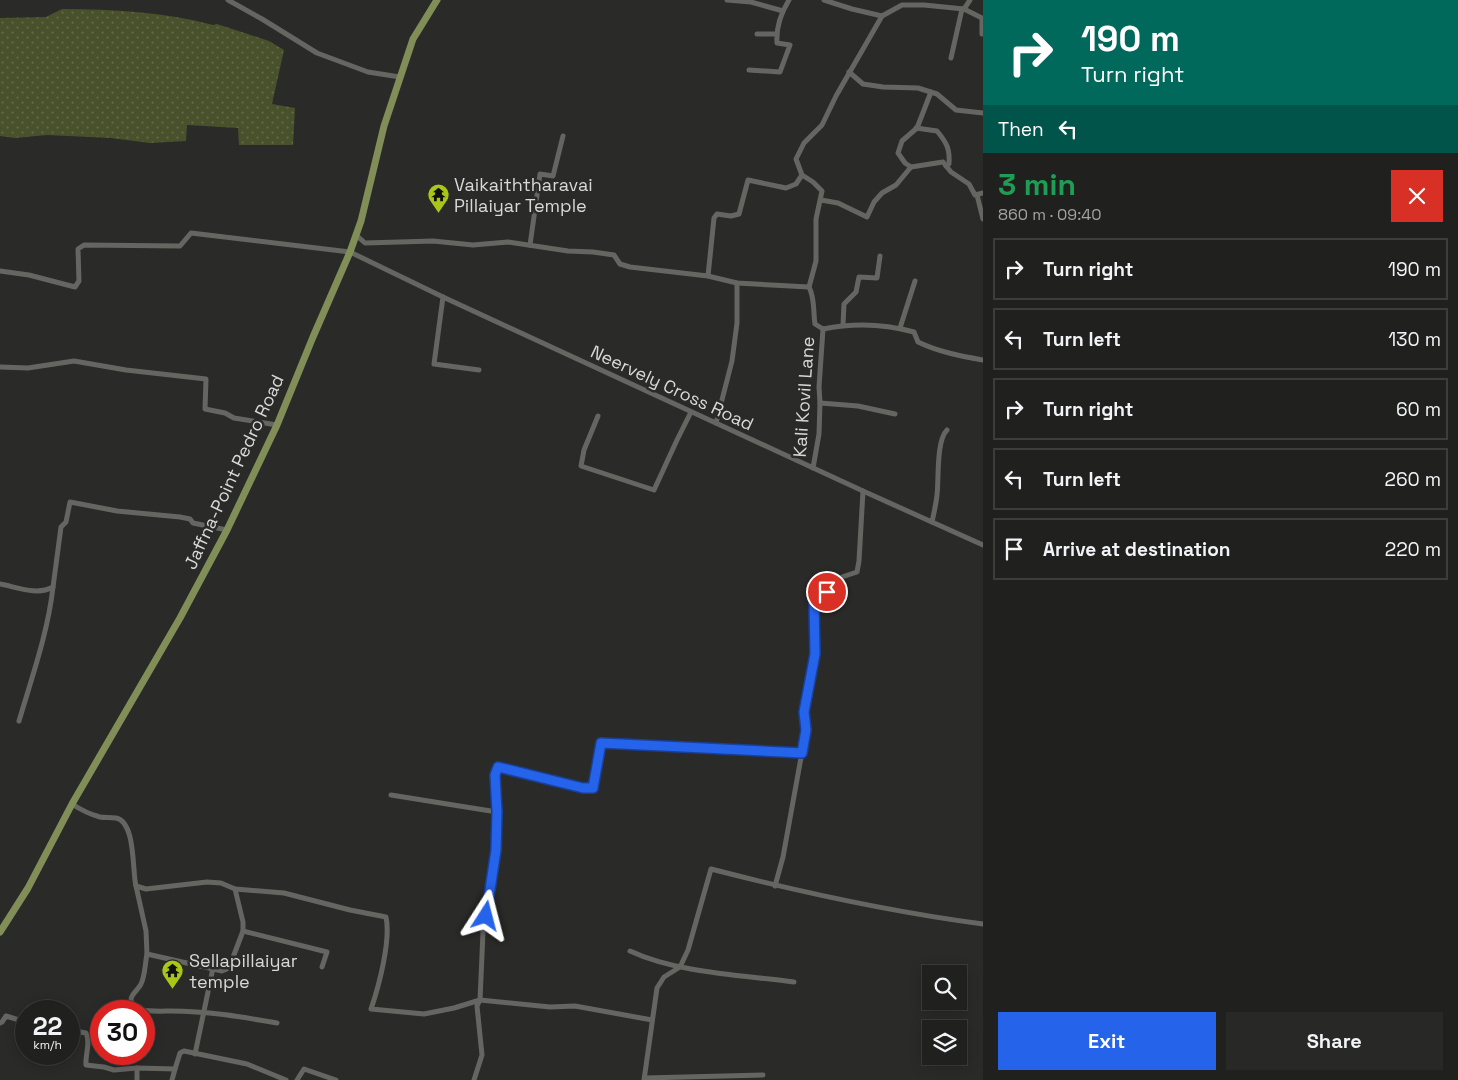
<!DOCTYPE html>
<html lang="en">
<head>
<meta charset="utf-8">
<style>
  body { margin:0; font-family:"Space Grotesk",sans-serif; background:#282827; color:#f1f3f6; height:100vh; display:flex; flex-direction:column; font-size:19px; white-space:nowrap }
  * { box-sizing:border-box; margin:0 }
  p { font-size:16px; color:#a2a3a4 }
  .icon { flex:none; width:28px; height:28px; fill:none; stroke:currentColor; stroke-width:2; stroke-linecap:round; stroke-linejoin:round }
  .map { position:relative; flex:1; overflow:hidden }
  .drawer { display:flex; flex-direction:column; background:#20201e; width:475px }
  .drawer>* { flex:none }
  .banner { background:#00695c; color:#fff; overflow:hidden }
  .buttons { position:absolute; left:922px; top:965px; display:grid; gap:10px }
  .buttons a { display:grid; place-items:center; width:45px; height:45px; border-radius:0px; background:#20201e; box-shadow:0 2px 12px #0003,0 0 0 1px #3d3e3c; font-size:25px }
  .speed { position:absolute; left:15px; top:1000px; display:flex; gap:10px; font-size:25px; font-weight:700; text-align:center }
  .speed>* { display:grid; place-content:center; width:65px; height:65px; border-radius:50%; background:#20201e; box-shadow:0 2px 12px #0003,0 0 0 1px #3d3e3c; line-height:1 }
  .speed small { font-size:12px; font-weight:400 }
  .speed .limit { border:8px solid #d22; background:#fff; color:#111 }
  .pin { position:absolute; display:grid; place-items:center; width:42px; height:42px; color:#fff; margin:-21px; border:2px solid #fff; border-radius:50%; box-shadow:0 1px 5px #0007 }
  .me { position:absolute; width:55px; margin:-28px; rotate:9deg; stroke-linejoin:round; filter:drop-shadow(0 0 4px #0008) }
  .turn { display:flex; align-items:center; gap:18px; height:105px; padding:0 15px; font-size:22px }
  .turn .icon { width:65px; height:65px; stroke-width:2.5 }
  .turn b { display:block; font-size:35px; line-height:42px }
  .then { display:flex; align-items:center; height:48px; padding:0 15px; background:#0003; gap:10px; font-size:19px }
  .round { display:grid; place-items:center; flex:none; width:52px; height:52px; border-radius:0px; background:#282827 }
  .summary { display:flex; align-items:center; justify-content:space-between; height:85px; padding:0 15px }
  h1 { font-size:30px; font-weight:700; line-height:38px; color:#1e9e55 }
  .primary-button { display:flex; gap:10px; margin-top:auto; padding:10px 15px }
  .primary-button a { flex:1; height:58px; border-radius:0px; background:#2563eb; color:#fff; font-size:20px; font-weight:700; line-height:58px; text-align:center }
  .primary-button a+a { background:#282827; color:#f1f3f6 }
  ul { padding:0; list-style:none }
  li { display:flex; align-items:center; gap:15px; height:62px; margin:0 10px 8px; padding:0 5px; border:2px solid #3d3e3c; border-radius:0px }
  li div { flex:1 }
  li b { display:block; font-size:19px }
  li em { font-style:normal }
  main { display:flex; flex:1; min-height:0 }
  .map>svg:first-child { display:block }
  .grass { fill:url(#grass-dots) }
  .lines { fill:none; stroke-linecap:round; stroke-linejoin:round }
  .minor { stroke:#656662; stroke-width:5 }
  .major { stroke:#828e58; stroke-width:7 }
  .route-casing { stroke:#184099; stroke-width:12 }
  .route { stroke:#2563eb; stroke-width:9 }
  .labels { text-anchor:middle; stroke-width:5; stroke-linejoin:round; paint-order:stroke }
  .poi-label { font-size:18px; fill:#d8d8d7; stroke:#2a2b28; text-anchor:start }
  .street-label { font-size:18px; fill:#d8d8d7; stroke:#2a2b28 }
</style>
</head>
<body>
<main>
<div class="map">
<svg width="983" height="1080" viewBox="0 0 983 1080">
  <defs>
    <pattern id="grass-dots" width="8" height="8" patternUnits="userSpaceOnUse" patternTransform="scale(1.25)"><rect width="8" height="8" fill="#48512b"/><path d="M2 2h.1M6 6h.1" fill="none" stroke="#626949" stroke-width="1.8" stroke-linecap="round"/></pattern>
  </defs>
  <rect width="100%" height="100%" fill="#2a2b28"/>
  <path class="grass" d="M62,9C113,9 164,12 213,25L217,24L269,41L284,50L272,104L295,108L293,145H239L238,128L187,125L186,141L150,143L111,138L47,135L15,138L0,136V18L46,17Z"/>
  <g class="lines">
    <g class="minor">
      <polyline points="228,0 262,19 317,53 368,72 400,77"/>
      <polyline points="727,0 751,2 783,11"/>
      <polyline points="824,0 852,9 882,16 902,5 924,5 964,9 970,0"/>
      <polyline points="964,9 982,18 982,34"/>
      <polyline points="757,34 776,34"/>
      <polyline points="951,58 962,9"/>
      <path d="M749,70L780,72L790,45L777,43C776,28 781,13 789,0"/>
      <polyline points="849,72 863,84 883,87 918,88 937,94 956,110 983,113"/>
      <path d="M916,128L937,131C947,143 950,149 949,164L946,166"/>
      <polyline points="911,167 905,163 898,153 902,141 917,128 931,92"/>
      <polyline points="977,195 983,219"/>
      <polyline points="821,200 838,203 867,217 874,202 882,193 896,185 911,167 943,162 951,172 969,184 975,195 983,193"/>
      <path d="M356,235L365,243L433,241L473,245L508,242L568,251L593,252L614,255L620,264L630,267L708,276L737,283L809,287C815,298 813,311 815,324L823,329C852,323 885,324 914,332L918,342C939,352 960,356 983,360"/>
      <polyline points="530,245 540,174 553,176 563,136"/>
      <polyline points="0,271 29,275 75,287 79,281 78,249 84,245 180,246 191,233 350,252 443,297 863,491 983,545"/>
      <polyline points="708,276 714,218 717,214 731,216 739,214 748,180 786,188 796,184 802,175"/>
      <polyline points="809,287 816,261 816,219 822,191 813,182 802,175 796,159 804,143 822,125 836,96 882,16"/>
      <polyline points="443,297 434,364 479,370"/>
      <polyline points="843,325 844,304 856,292 859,277 877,278 880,256"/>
      <polyline points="900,328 915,281"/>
      <polyline points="0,367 28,368 74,361 126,370 206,379 205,409 225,413 234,418 277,425"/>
      <polyline points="820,403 858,406 895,414"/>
      <polyline points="598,416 584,450 581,466 654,490 677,440 691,412"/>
      <polyline points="716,423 732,361 737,323 737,283"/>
      <polyline points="813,468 819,434 820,403 819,387 823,329"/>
      <path d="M932,522C934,513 936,504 937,495C939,479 936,441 947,430"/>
      <path d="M0,584C17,587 37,596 53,587L61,527L66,522L70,502L117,511L180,517L190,519L193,523L227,530"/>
      <path d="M19,721C32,677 48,632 53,587"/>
      <polyline points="391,795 497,812"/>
      <path d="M72,804C81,810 89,814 100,817C105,818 110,817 116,818C136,822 132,871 136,886L146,889L207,882L221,883L235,889L284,893L350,910L386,917C391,940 379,986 371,1009L424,1014L454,1008L480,1000L550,1007L575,1006L652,1020"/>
      <polyline points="136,886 146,931 147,954 222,971 229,968 243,931 243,922 235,889"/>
      <polyline points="775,886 783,857 806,730 804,712 815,654 814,603 817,597 827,592 833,580 857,572 859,561 863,491"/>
      <polyline points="243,931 327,952 322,967"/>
      <path d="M630,951C677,973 742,975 794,982"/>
      <path d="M147,954C145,964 145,976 141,984C138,991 128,995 132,1004C135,1013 163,1011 171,1011C208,1011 242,1017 277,1023"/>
      <polyline points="0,1023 2,1022 6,1016 26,1022"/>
      <path d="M69,1030L86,1033C91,1043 85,1054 86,1065L104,1067L114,1070L137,1068L175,1069L180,1053L184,1051L247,1064L286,1080"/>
      <polyline points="195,1054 213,968"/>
      <polyline points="645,1078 763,1075"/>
      <polyline points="137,1080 137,1068"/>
      <polyline points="172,1080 175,1069"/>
      <polyline points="297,1080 304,1069 336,1080"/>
      <polyline points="474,1080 482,1055 477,1006 480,1000 483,932 496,851 497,812 495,775 498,767 583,787 593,788 601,743 802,753"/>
      <path d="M644,1080L657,988L664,977L680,967L688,950L711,869C800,892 892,912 983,924"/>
    </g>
    <polyline class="major" points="0,932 28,888 72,804 180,618 227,530 277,425 313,337 350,252 361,221 384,126 413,39 437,0"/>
  </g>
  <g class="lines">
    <defs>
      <polyline id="route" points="486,916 496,850 497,812 495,775 498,767 583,788 593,788 601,743 802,753 806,730 804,712 815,654 814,603 817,597 827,592"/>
    </defs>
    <use href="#route" class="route-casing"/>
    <use href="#route" class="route"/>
  </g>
  <defs>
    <symbol id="temple-pin" viewBox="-11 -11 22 30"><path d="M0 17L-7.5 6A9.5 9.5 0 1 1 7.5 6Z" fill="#aac717" stroke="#2a2b28"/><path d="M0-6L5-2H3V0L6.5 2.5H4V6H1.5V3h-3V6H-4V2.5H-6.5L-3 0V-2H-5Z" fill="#111"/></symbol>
  </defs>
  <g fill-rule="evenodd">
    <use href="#temple-pin" x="426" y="182" width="25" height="34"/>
    <use href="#temple-pin" x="160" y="958" width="25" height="34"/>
  </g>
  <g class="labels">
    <g class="poi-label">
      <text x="454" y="191">Vaikaiththaravai<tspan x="454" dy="21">Pillaiyar Temple</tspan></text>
      <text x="189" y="967">Sellapillaiyar<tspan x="189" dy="21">temple</tspan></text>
    </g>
    <g class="street-label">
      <text transform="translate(672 388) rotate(25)" y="6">Neervely Cross Road</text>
      <text transform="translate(804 397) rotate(-86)" y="6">Kali Kovil Lane</text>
      <text transform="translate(234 472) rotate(-65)" y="6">Jaffna-Point Pedro Road</text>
    </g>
  </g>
</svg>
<div class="buttons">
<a><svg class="icon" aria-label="search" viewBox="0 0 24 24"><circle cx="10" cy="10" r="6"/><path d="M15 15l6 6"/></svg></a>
<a><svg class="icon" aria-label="layers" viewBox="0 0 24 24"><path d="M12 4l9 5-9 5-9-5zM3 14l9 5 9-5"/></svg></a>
</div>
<div class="speed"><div>22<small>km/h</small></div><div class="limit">30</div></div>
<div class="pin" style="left:827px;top:592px;background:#d93025"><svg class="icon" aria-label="arrive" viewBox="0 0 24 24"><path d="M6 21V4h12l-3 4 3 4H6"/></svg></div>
<svg class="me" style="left:486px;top:916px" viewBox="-20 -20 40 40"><path d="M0-17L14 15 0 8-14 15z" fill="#2563eb" stroke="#fff" stroke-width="4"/></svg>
</div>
<section class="drawer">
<div class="banner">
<div class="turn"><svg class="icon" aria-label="right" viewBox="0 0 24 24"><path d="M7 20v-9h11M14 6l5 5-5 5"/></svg><div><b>190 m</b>Turn right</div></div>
<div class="then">Then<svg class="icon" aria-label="left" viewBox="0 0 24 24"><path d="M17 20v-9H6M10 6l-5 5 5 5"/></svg></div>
</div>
<div class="summary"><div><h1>3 min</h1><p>860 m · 09:40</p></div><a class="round" style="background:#d93025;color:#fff"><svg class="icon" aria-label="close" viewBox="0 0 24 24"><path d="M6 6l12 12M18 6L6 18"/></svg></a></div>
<ul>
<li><svg class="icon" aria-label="right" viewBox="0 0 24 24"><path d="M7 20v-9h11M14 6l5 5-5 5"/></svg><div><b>Turn right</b></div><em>190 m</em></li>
<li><svg class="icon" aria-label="left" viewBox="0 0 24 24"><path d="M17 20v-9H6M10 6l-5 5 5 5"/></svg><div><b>Turn left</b></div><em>130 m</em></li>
<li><svg class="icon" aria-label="right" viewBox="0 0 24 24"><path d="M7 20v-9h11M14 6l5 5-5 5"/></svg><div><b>Turn right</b></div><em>60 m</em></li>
<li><svg class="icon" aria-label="left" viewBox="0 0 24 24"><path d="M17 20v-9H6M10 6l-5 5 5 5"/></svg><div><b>Turn left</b></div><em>260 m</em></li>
<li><svg class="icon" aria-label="arrive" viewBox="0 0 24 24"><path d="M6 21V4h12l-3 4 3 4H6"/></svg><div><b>Arrive at destination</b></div><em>220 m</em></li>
</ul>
<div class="primary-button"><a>Exit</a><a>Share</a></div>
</section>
</main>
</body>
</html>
